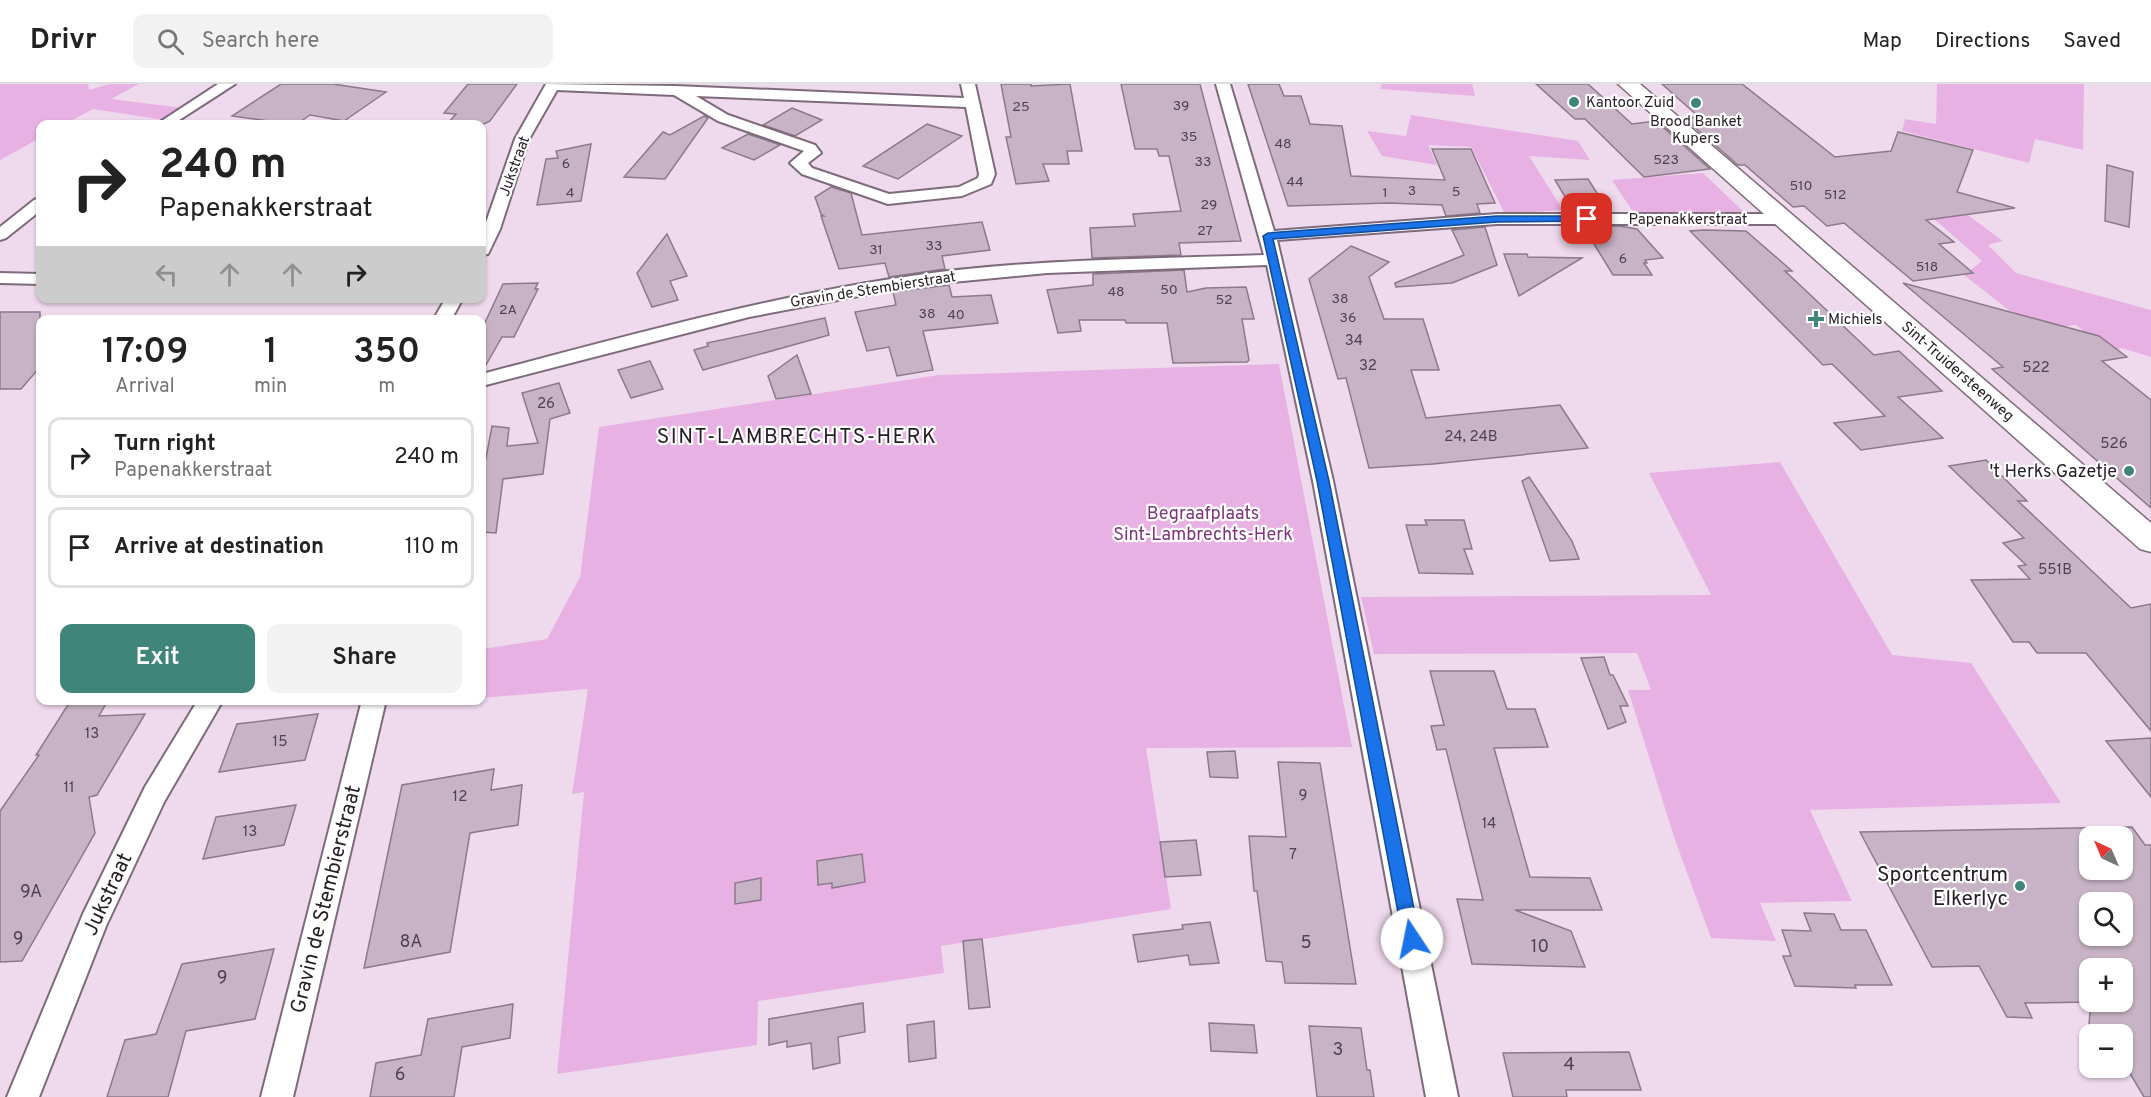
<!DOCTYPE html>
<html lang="en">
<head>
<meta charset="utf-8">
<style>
  body { margin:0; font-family:Overpass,sans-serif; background:#f2f2f2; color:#222; height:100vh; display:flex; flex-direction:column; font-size:22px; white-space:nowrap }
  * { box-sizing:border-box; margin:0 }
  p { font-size:20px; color:#767676 }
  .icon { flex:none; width:33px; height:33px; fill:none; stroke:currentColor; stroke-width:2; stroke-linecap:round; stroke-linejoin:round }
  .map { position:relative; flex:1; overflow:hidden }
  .details { position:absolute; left:36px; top:231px; width:450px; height:390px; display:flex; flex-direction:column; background:#fff; border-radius:12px; box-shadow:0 2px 4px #0004 }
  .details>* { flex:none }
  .hud { position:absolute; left:36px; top:36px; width:450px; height:183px; border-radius:12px; box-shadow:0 2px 4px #0004; background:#fff; color:#222; overflow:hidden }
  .needle { width:39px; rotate:316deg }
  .fabs { position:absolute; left:2079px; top:742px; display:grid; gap:12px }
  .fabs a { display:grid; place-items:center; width:54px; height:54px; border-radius:12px; background:#fff; box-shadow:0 2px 4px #0004; font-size:30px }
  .pin { position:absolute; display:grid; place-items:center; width:51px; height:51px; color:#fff; margin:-26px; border-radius:12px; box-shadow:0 3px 9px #0006 }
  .me { position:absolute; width:66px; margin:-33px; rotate:349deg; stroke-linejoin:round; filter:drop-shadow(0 0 4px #0008) }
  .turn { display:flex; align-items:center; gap:21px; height:126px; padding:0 24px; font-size:27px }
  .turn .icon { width:78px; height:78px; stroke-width:2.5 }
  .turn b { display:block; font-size:42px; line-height:51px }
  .lanes { display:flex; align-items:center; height:57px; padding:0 24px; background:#0003; justify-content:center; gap:30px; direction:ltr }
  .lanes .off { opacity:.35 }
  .eta { display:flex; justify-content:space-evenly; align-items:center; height:102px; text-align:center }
  .eta b { font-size:36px; font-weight:600; line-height:42px }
  .cta { display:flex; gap:12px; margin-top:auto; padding:12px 24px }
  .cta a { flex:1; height:69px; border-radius:12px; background:#408579; color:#fff; font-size:24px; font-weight:600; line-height:69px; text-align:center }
  .cta a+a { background:#f2f2f2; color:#222 }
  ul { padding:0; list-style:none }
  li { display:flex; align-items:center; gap:18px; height:81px; margin:0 12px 9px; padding:0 12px; border:3px solid #e0e0e0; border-radius:12px }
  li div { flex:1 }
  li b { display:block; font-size:22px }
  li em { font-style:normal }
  header { display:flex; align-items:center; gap:36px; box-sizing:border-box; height:84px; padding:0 30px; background:#fff; border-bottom:2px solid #e0e0e0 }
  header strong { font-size:28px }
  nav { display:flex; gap:33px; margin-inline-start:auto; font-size:21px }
  .search { width:420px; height:54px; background:#f2f2f2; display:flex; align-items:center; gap:15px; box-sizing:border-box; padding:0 21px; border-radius:12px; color:#767676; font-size:22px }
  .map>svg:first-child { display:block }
  .green { fill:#e8b1e4 }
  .building { fill:#c7b3c5; stroke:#8c798a; stroke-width:1.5; fill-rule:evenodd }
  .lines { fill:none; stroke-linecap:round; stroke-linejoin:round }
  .street-casing { stroke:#7d6b7c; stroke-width:4 }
  .secondary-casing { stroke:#7d6b7c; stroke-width:3 }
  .street { fill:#fff; fill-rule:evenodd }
  .secondary { fill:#fff; fill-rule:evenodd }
  .route { fill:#1a73e8; stroke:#114b97; stroke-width:1.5 }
  .poi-dot { fill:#408579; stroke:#fff; stroke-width:2 }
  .labels { text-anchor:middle; stroke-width:4.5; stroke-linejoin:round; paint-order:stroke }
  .far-number-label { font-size:14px; fill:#4e434d }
  .far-poi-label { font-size:15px; fill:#251e25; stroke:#fff; text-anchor:start }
  .far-street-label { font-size:15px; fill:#251e25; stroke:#fff }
  .number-label { font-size:15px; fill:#4e434d }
  .poi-label { font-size:18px; fill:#251e25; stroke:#fff; text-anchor:end }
  .park-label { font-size:18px; fill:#7e347c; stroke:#fff }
  .near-number-label { font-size:18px; fill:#4e434d }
  .quarter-label { font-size:21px; letter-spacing:1.5px; fill:#251e25; stroke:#fff }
  .near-poi-label { font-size:21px; fill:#251e25; stroke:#fff; text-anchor:end }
  .near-street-label { font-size:21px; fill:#251e25; stroke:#fff }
</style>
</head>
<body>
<header>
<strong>Drivr</strong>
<div class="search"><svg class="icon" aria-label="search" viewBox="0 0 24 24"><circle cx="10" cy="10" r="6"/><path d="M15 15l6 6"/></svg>Search here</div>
<nav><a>Map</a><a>Directions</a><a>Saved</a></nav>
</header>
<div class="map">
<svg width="2151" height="1013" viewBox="0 0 2151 1013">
  <rect width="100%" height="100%" fill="#efdaed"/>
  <g class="green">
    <polygon points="0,0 88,0 89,6 109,0 139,0 111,15 183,24 164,36 93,25 65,40 40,40 40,54 0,76"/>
    <polygon points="1382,0 1472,0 1475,12 1380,5"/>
    <polygon points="1937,0 2084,0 2083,66 2035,55 2029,79 1902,47 1905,35 1936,40"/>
    <polygon points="1411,31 1578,57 1590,76 1529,72 1563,126 1505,130 1471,63 1428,61 1437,81 1382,72 1367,47 1406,52"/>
    <polygon points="1703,89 1745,129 1635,131 1612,96"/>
    <polygon points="1938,109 2003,157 1988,161 2016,189 2151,226 2151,273 2122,264 2109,267 2076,241 2034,246 1964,191 1982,177 1908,112"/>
    <polygon points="1279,280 1352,663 1146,664 1171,825 941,862 944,889 758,917 757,961 557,990 584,708 572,710 588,605 482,614 482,565 547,555 580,493 599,343 939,291"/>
    <polygon points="1780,378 1892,571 1971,579 2061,719 1810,726 1852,817 1760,819 1776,857 1711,854 1675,756 1628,606 1651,606 1637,569 1374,570 1361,513 1711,511 1649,389"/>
  </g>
  <g class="building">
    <polygon points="281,0 333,0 386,8 344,37 310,31 297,40 291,40 232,32"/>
    <polygon points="468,0 517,0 490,37 484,40 447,40 456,30 444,29"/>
    <polygon points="1001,0 1031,0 1031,2 1070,0 1082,67 1067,67 1069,80 1043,80 1049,97 1016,100 1006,53 1011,53"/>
    <polygon points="1121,0 1200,0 1241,157 1179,159 1181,171 1092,174 1090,144 1135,142 1133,130 1181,127 1169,72 1159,72 1157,65 1135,65"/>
    <polygon points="1248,0 1279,0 1284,12 1301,12 1310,40 1342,42 1351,92 1445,96 1432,65 1471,65 1495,119 1477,120 1480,129 1446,132 1442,121 1388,119 1288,122"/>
    <polygon points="1536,0 1588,0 1632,40 1656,37 1710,85 1644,93 1585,35 1575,35"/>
    <polygon points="1662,0 1742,0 1835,73 1891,67 1898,48 1973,66 1957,108 2015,124 1926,136 1954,158 1939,160 1973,189 1913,197 1844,139 1827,142 1804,122 1793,123 1745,81 1738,81 1684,34 1699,33"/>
    <polygon points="792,24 822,36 795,52 763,41"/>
    <polygon points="704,32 708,34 665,95 624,93 663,48 670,51"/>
    <polygon points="927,40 962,52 898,95 863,82"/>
    <polygon points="748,50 780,61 754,76 722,64"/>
    <polygon points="591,60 581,117 537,121 546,75 558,74 556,67"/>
    <polygon points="2107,81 2133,88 2129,143 2105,137"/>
    <polygon points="1588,95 1609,128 1574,128 1555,96"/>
    <polygon points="831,103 851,109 862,151 982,138 990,166 942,172 945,185 889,193 885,179 839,185 821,132 824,132 821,130 815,113"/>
    <polygon points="1583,142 1619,142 1637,145 1663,174 1645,176 1647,179 1644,179 1652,191 1613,191"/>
    <polygon points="1485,143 1497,181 1452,199 1396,203 1395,199 1464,171 1452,146"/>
    <polygon points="1704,146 1746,147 1792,187 1785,187 1874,271 1899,267 1942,307 1898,313 1943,354 1861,366 1834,339 1885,332 1832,280 1823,281 1690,147"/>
    <polygon points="667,150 687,192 670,197 678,216 652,223 637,189"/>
    <polygon points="1351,162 1389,178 1369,193 1384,235 1423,235 1439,286 1411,286 1426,334 1560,321 1588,364 1433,380 1369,384 1346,294 1338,295 1309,195"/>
    <polygon points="1504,170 1527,170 1528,173 1582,174 1519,212"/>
    <polygon points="1184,186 1187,208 1206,204 1246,203 1254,235 1242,235 1249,276 1247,278 1173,279 1167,239 1126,239 1125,236 1079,236 1081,247 1058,249 1047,206 1093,201 1093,190"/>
    <polygon points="538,199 535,205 538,205 514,253 502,253 482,288 482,245 503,200"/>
    <polygon points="1903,199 2099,252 2127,273 2102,277 2151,316 2151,424 1992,285 2003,283"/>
    <polygon points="949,201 952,213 991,211 998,239 923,247 933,286 897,292 889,263 867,267 855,228 896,221 893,208"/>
    <polygon points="0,228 40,228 40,283 21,305 0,305"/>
    <polygon points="825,234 829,251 703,286 694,266 708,262 707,259"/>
    <polygon points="797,271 811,310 776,315 768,292"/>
    <polygon points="650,277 663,305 631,314 618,286"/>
    <polygon points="559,299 570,329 550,335 543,390 503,395 496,449 482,448 482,395 492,342 509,344 507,362 538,359 522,309"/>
    <polygon points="1986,376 2027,417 2018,417 2131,524 2151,520 2151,647 2086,569 2037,569 2029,558 2013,558 1971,496 2030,495 2018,482 2026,481 2003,459 2024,454 1949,382"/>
    <polygon points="1529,393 1572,457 1579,475 1550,477 1522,397"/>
    <polygon points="1425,436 1464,436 1472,465 1464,465 1473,490 1419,489 1406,441 1427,441"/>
    <polygon points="1604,573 1610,591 1613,591 1628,622 1620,622 1626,638 1608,645 1581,574"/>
    <polygon points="1430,587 1494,587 1507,625 1535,625 1548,663 1494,664 1530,793 1590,794 1602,826 1515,826 1571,847 1585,883 1472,880 1457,815 1483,816 1446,665 1437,666 1431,642 1444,641"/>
    <polygon points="71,616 108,616 99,632 145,630 97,711 89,713 95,749 22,877 0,878 0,727 39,671 36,671"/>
    <polygon points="318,630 305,676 219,688 237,640"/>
    <polygon points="2151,654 2151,713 2106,657"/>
    <polygon points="1235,667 1238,694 1210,693 1207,668"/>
    <polygon points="1278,678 1320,679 1356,900 1285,899 1282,878 1266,877 1257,807 1254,807 1249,752 1286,753"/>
    <polygon points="494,685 491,706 522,701 518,741 470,749 450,868 364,884 402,701"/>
    <polygon points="296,721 284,761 203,775 216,733"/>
    <path d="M2132,743L2145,761H2151V1013H2144L2122,976V951H2088L2091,918H2122V885H2090V918L2025,919L2032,934L2007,933L1979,882L1932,883L1860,748ZM2090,753H2122V786H2090ZM2090,819H2122V852H2090Z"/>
    <polygon points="1196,756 1201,791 1165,793 1160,758"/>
    <polygon points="862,770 865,798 832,804 832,799 818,801 817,777"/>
    <polygon points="761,794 761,816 735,820 735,799"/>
    <polygon points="1804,829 1834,830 1841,846 1866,846 1892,901 1855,901 1856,904 1795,902 1783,872 1791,872 1782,846 1811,847"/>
    <polygon points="1210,838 1219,879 1190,881 1188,871 1138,878 1133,851 1183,845 1182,841"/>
    <polygon points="982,855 990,923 969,925 963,857"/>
    <polygon points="274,865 255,935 186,947 168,1013 107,1013 125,956 156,950 182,880"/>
    <polygon points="863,919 865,948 838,953 840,979 813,985 811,959 787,963 787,957 769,961 769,935"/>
    <polygon points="513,920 510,954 462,963 454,1013 370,1013 376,979 421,971 428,935"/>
    <polygon points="934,937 936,974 909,978 907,941"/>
    <polygon points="1209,939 1254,941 1257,969 1211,967"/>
    <polygon points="1309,942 1361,944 1367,986 1370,986 1374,1013 1317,1013"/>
    <polygon points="1629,968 1641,1006 1566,1006 1567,1013 1513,1013 1503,969"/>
  </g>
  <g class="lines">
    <defs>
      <g id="street">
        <polygon points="218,0 235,0 173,40 157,40"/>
        <path d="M546,0L675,2L964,14L961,0H975L995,90L991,100L962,112L888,120L802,90L790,79L804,67L718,37L674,11L557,6L529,55L500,145L488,170L482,171V150L515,55ZM696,12L966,23L979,90L978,94L959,103L889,110L812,84L808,79L821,69L815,61L728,31Z"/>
        <path d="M1216,0H1230L1274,147L1497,130H1785L1793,135L1785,140H1497L1277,156L1333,397L1458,1013H1426L1313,397L1267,181L1047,189L911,202L749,233L482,302V290C623,253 765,213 911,192C1028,175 1146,175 1264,171Z"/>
        <polygon points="40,114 40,127 6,154 0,156 0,143 34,116"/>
        <polygon points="0,189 40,190 40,200 0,199"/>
        <polygon points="446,214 463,214 451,236 433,236"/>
        <polygon points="198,616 223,616 164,718 106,842 39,1013 7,1013 83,830 145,703"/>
        <polygon points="362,616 386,616 293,1013 261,1013"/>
      </g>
      <polygon id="secondary" points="1618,0 1640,0 2151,439 2151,468 2140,465"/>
    </defs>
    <use href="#street" class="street-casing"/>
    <use href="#secondary" class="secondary-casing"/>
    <use href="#street" class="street"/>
    <use href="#secondary" class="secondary"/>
  </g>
  <polygon class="route" points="1497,132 1587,132 1592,135 1587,137 1497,138 1273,155 1329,397 1420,855 1418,861 1412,863 1406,861 1403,855 1317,397 1263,152 1268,149"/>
  <g class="poi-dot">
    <circle cx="1574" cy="18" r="6"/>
    <circle cx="1696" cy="19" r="6"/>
    <path d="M1813 226h6v6h6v6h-6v6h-6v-6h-6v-6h6z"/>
    <circle cx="2129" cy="387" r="6"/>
    <circle cx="2020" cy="802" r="6"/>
  </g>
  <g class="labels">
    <g class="far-number-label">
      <text x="1181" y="26">39</text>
      <text x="1021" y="27">25</text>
      <text x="1189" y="57">35</text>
      <text x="1283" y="64">48</text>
      <text x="1666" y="80">523</text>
      <text x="1203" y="82">33</text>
      <text x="566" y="84">6</text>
      <text x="1295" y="102">44</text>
      <text x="1801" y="106">510</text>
      <text x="1412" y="111">3</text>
      <text x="1456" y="112">5</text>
      <text x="570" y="113">4</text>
      <text x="1385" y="113">1</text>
      <text x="1835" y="115">512</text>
      <text x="1209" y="125">29</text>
      <text x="1205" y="151">27</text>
      <text x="934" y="166">33</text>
      <text x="876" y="170">31</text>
      <text x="1623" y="179">6</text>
      <text x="1927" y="187">518</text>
      <text x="1169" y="210">50</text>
      <text x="1116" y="212">48</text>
      <text x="1340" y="219">38</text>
      <text x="1224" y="220">52</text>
      <text x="508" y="230">2A</text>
      <text x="927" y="234">38</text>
      <text x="956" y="235">40</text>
      <text x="1348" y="238">36</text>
    </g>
    <g class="far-poi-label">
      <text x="1586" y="23">Kantoor Zuid</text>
      <text x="1696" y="42" text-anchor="middle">Brood Banket<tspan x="1696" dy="17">Kupers</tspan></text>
      <text x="1828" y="240">Michiels</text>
    </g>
    <g class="far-street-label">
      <text transform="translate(514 82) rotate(-70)" y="5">Jukstraat</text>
      <text x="1688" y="140">Papenakkerstraat</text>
      <text transform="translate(873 205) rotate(-9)" y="5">Gravin de Stembierstraat</text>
      <text transform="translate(1958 287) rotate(41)" y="5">Sint-Truidersteenweg</text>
    </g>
    <g class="number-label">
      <text x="1354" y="261">34</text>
      <text x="1368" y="286">32</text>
      <text x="2036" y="288">522</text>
      <text x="546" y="324">26</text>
      <text x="1471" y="357">24, 24B</text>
      <text x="2114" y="364">526</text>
      <text x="2055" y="490">551B</text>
      <text x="92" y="654">13</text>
      <text x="280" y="662">15</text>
      <text x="69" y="708">11</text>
      <text x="1303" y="716">9</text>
      <text x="460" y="717">12</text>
      <text x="1489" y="744">14</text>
      <text x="250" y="752">13</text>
      <text x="1293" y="775">7</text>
    </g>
    <g class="poi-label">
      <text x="2117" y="393">'t Herks Gazetje</text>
    </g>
    <g class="park-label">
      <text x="1203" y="435">Begraafplaats<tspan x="1203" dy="21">Sint-Lambrechts-Herk</tspan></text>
    </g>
    <g class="near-number-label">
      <text x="31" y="813">9A</text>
      <text x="18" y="860">9</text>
      <text x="411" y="863">8A</text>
      <text x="1306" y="864">5</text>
      <text x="1540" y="868">10</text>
      <text x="222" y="899">9</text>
      <text x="1338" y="971">3</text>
      <text x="1569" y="986">4</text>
      <text x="400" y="996">6</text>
    </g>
    <g class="quarter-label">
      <text x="797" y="359">SINT-LAMBRECHTS-HERK</text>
    </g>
    <g class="near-poi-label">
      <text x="2008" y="797">Sportcentrum<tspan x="2008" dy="24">Elkerlyc</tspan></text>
    </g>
    <g class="near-street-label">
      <text transform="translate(107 810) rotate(-65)" y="7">Jukstraat</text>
      <text transform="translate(325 815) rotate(-76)" y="7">Gravin de Stembierstraat</text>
    </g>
  </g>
</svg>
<div class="fabs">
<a><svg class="needle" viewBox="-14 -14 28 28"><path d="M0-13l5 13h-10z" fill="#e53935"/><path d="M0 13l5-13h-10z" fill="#767676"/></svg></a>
<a><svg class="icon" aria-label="search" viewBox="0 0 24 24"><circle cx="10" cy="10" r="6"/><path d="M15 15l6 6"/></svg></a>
<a>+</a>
<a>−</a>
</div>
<div class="pin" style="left:1587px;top:135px;background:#d93025"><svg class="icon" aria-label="arrive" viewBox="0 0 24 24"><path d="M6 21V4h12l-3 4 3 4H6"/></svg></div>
<svg class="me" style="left:1412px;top:855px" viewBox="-20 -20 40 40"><circle r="19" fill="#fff"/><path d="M0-13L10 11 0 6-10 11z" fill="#1a73e8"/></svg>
<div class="hud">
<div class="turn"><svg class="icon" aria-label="right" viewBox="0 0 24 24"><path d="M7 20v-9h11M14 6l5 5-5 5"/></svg><div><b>240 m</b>Papenakkerstraat</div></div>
<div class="lanes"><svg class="icon off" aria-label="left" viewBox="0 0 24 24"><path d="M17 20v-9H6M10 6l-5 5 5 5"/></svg><svg class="icon off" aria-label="ahead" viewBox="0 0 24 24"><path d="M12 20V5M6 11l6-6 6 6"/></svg><svg class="icon off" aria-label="ahead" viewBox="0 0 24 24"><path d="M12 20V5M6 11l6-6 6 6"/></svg><svg class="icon" aria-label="right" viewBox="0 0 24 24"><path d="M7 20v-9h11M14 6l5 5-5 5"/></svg></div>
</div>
<section class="details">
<div class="eta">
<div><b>17:09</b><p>Arrival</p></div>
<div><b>1</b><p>min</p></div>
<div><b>350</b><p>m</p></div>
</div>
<ul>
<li><svg class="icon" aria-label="right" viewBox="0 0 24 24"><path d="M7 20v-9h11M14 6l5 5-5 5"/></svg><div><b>Turn right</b><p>Papenakkerstraat</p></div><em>240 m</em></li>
<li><svg class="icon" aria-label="arrive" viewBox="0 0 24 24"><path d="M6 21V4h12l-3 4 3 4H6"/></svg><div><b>Arrive at destination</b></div><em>110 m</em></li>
</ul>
<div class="cta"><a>Exit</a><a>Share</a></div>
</section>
</div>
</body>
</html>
